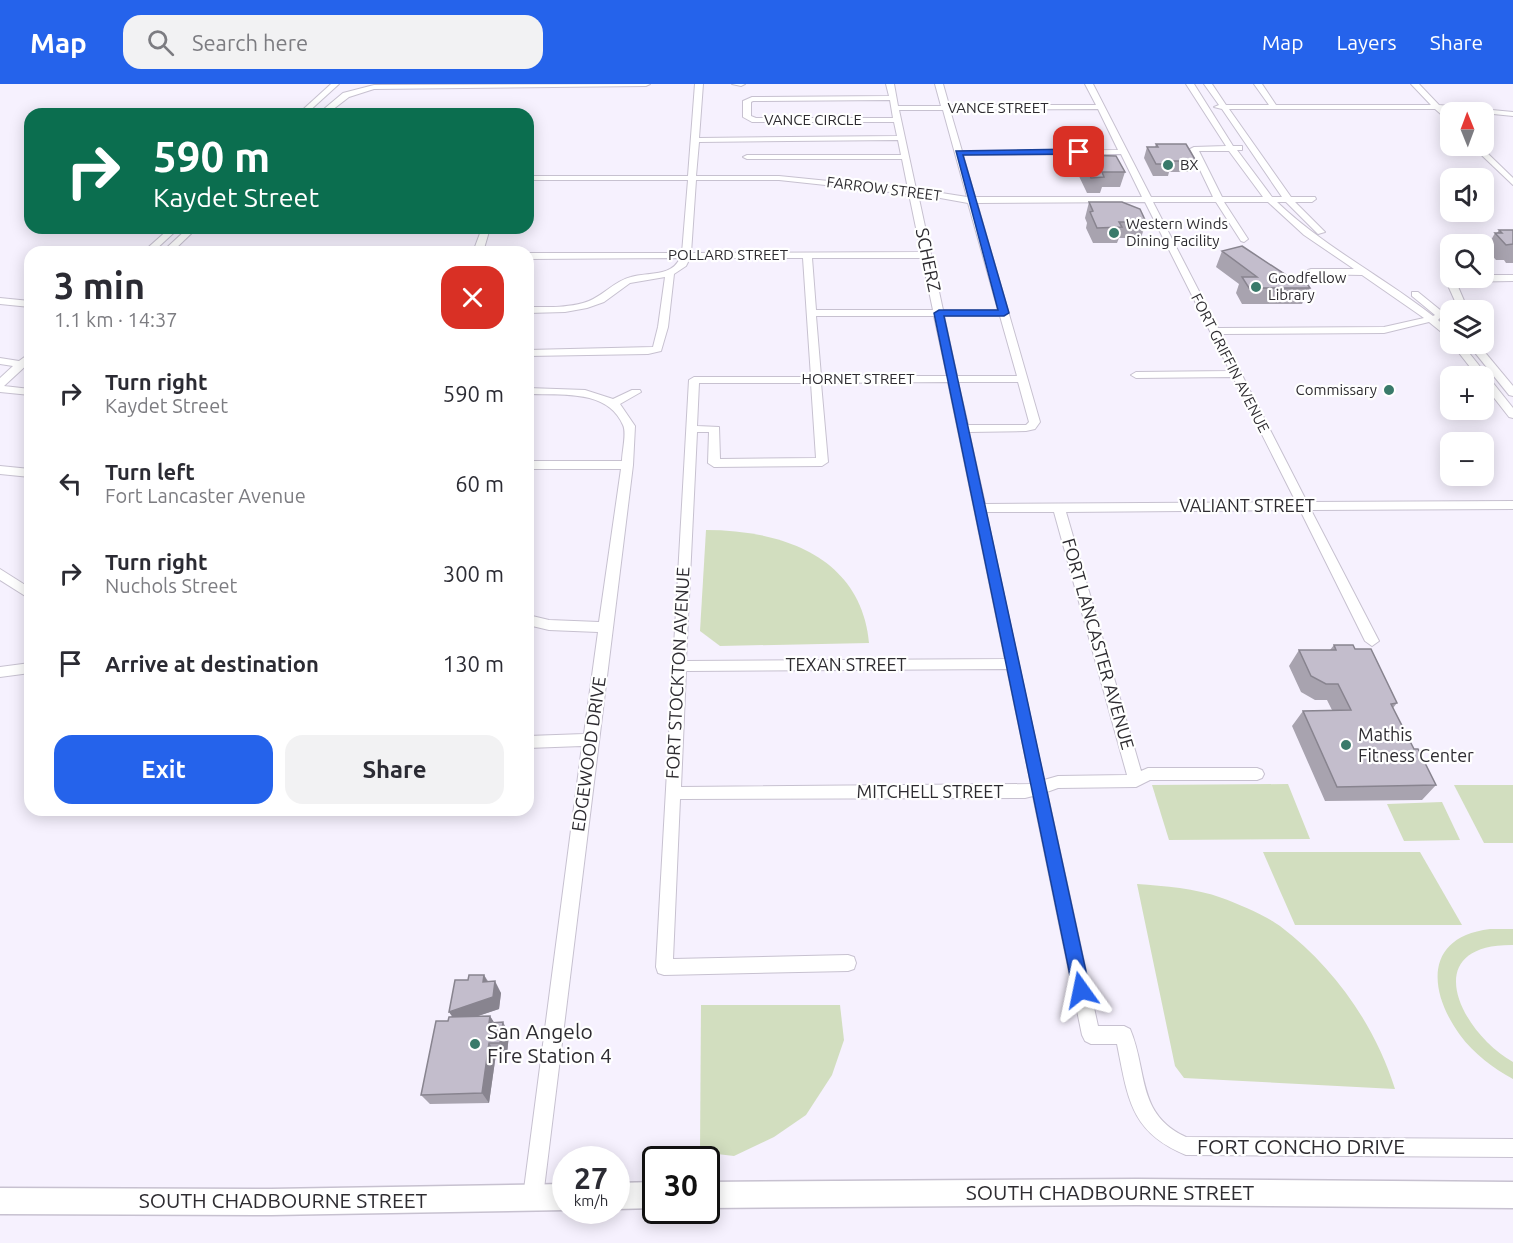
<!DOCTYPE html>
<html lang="en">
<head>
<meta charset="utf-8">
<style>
  body { margin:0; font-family:Ubuntu,sans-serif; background:#f2f2f3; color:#2b2b33; height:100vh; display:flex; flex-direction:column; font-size:22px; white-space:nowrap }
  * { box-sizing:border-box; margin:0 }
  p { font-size:20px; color:#7c7c81 }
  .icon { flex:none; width:33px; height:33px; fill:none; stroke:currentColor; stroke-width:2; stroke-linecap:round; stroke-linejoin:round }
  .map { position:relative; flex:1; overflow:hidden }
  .details { position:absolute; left:24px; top:162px; width:510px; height:570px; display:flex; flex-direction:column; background:#fff; border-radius:18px; box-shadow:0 3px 15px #0003 }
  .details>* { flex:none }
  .banner { position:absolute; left:24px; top:24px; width:510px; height:126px; border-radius:18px; box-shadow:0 3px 15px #0003; background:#0b6e4f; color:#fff; overflow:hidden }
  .needle { width:39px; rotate:359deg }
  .tools { position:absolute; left:1440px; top:18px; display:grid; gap:12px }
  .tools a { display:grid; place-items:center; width:54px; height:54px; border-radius:12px; background:#fff; box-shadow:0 3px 15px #0003; font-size:30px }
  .speed { position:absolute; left:552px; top:1062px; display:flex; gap:12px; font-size:30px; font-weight:700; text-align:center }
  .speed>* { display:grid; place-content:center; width:78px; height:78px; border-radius:50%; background:#fff; box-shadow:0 3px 15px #0003; line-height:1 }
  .speed small { font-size:15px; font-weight:400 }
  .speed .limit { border:3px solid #111; border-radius:9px; background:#fff; color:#111 }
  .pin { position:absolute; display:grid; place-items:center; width:51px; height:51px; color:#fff; margin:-26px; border-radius:12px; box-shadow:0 3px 9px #0006 }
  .me { position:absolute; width:66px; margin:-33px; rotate:348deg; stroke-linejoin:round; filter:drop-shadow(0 0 4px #0008) }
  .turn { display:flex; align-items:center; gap:21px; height:126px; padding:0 30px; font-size:27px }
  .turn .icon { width:78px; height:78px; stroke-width:2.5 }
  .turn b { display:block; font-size:42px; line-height:51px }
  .round { display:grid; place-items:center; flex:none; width:63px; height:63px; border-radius:18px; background:#f2f2f3 }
  .overview { display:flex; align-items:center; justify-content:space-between; height:102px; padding:0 30px }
  h1 { font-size:36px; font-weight:700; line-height:45px }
  .primary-button { display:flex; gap:12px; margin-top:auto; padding:12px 30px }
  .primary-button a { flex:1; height:69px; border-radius:18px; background:#2563eb; color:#fff; font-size:24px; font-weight:700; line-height:69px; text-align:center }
  .primary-button a+a { background:#f2f2f3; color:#2b2b33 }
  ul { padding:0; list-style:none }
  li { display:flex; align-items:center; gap:18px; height:90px; padding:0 30px }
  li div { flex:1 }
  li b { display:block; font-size:22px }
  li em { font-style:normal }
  header { display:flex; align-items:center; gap:36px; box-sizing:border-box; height:84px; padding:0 30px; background:#2563eb; color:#fff }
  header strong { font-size:28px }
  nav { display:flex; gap:33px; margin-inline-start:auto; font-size:21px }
  .search { width:420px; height:54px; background:#f2f2f3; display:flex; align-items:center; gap:15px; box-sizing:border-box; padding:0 21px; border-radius:18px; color:#7c7c81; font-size:22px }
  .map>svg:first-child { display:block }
  .green { fill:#d2debf }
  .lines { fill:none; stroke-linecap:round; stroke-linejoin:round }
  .minor-casing { stroke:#c7c1d0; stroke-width:2 }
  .major-casing { stroke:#c7c1d0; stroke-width:3 }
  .minor { fill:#fff; fill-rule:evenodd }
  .major { fill:#fff; fill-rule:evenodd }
  .wall { fill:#a8a3af }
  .shaded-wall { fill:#88848f }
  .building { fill:#c3bdcc; stroke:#88848f; stroke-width:1.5 }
  .route { fill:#2563eb; stroke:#184099; stroke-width:1.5 }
  .poi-dot { fill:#397a6a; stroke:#fff; stroke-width:2 }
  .labels { text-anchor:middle; stroke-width:4.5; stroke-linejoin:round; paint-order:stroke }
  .far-street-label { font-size:15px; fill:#2e2c31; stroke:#fff }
  .far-poi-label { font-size:15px; fill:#2e2c31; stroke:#fff; text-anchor:start }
  .street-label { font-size:18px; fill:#2e2c31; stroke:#fff }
  .poi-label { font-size:18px; fill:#2e2c31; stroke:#fff; text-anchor:start }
  .near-poi-label { font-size:21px; fill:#2e2c31; stroke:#fff; text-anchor:start }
  .near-street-label { font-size:21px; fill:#2e2c31; stroke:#fff }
</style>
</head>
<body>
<header>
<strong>Map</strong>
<div class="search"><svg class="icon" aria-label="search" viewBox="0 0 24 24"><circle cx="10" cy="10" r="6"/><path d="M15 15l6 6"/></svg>Search here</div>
<nav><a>Map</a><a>Layers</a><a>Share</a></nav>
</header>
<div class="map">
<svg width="1513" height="1159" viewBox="0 0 1513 1159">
  <rect width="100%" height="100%" fill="#f6f1fe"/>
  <g class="green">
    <path d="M706,446C783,446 861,473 869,559L720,562L700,547Z"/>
    <polygon points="1288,700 1310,755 1169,756 1152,701"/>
    <polygon points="1454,701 1513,701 1513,759 1484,759"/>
    <polygon points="1442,718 1460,756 1404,757 1387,720"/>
    <polygon points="1263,768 1420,768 1462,841 1295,841"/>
    <path d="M1137,800C1165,802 1195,804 1222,814C1239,820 1266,832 1280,842C1334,883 1375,941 1395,1005L1184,994L1175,982Z"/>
    <path d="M1490,845H1513V861C1417,860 1460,948 1513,978V995C1493,984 1474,970 1460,951C1428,907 1424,853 1490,845Z"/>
    <polygon points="701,921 840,921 844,956 832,991 806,1031 774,1053 734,1072 700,1068"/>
  </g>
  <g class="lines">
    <defs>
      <g id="minor">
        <polygon points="331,0 339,0 306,30 298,30"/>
        <polygon points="650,0 646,2 374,5 349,13 327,30 318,30 343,9 374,1"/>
        <path d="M695,0H703L699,54L897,52L894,38H752L743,33V17L752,13L889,12L886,0H894L898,22H941L935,0H943L949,21H1096L1085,0H1093L1151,113H1213L1190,65L1194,63L1226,62L1186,0H1194L1233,62H1242V66H1237L1272,113H1282L1222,25L1214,23L1219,21L1204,0H1212L1226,21H1269L1254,0H1262L1276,21H1431L1411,0H1419L1439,21L1513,28V32L1444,25L1450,32V38L1435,25H1229L1291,113H1315L1316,115L1312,118H1295L1325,148L1318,150L1286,118H1277C1324,163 1382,192 1433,232L1435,231L1412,212V208H1418L1450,234V241L1440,234L1438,236L1450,247V255L1429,238L1384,249L1221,250L1307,418L1513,417V425L1311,426L1379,557L1372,562L1365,557L1300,426L1066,428L1141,687L1148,684H1257L1262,686L1264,690L1262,694L1257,696H1150L1136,703L1058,704L1047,708L1098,942H1124L1130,945C1148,987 1136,1030 1186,1053L1513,1055V1073L1186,1071C1130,1048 1128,1014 1117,960H1091L1085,957L1082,951L1033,712L1025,714L680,715L673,875L848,871L854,873L856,879L854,885L848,887L664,891L658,889L656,883L689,296L694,293H811L803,174H690L686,182L674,190L668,243L661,267L648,270L528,272V266L653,263L658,243L665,193L630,199L604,218L587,224L565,228L528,229V223C546,223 565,224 583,219C602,214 612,198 631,193C648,188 672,193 680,174L528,175V169H682L688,96H528V92H688ZM890,16L893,34H756L751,32V18L753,17ZM1098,25L1118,66L962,67L950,26ZM899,26H943L967,113L916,105ZM898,56L901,71H747L743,73L747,75H902L908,105L779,92H696L699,58ZM1199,67H1229L1263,113H1222ZM1121,70L1142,113H975L963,71ZM696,96H779L909,110L921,168L691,169ZM918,110L968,119L998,226H943ZM1145,118L1230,287L1136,288L1131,291L1136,294L1233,293L1296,418L985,420L969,348L1026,347L1035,345L1040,338L977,119ZM1153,118H1216L1241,157L1244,158L1248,155L1224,118H1268L1304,151L1354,185H1311L1308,186V190L1362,191L1424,234L1384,243L1218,244ZM812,174H922L933,226H816ZM816,232H934L947,292H821ZM944,232H1000L1017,292H957ZM948,298L1005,575L686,577L697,348H709L708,379L714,383L822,382L828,378L821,299ZM958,298H1018L1029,338L1026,341H968ZM699,299H811L816,374L720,375L719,343L697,342ZM986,428H1054L1127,691L1058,692L1044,696ZM1007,585L1031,700L681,703L686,587Z"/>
        <polygon points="732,0 745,0 741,2"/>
        <polygon points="1472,62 1480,62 1513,94 1513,101"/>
        <polygon points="170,144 179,144 153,168 143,168"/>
        <polygon points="188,144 197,144 172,168 162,168"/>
        <polygon points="482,144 490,144 483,168 473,168"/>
        <polygon points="1484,191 1513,191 1513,197 1456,198 1468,226 1459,226 1446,197 1448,195 1484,194"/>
        <polygon points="0,214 30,217 30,223 0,220"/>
        <polygon points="1452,260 1462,260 1513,324 1513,334 1509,333 1484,301 1484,292 1477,292"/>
        <polygon points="1468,260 1478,260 1513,302 1513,312 1509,311"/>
        <polygon points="30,269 30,278 4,302 30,305 30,311 0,308 0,294 13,282 0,280 0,274 19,277"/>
        <path d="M528,304L585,306L613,315L632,306H640L641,308L620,320L635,342L633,381L543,1113L540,1120L533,1123L526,1120L523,1113L582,662L528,664V652L584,650L598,548L549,546L528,541V531L549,536L599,538L621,385H528V377H622C622,367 627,349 623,341C608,305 560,311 528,310Z"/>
        <polygon points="0,382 30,385 30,393 0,390"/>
        <polygon points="0,485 30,504 30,515 0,496"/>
        <polygon points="30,579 30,589 0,593 0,583"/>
      </g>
      <g id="major">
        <polygon points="1137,1095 1513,1098 1513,1124 1137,1121 706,1124 706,1098"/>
        <polygon points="656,1098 656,1124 616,1125 616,1099"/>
        <polygon points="566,1100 566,1126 271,1131 0,1130 0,1104 271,1105"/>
      </g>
    </defs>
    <use href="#minor" class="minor-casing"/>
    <use href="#major" class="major-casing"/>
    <use href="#minor" class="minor"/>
    <use href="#major" class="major"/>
  </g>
  <g class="wall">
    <polygon points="1156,60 1196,77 1192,88 1169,88 1168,92 1153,92 1144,74 1147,63 1155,63"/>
    <polygon points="1080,71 1125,88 1120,103 1102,103 1100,109 1087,109 1076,86"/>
    <polygon points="1089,118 1146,138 1141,154 1119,154 1117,159 1093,159 1086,144 1087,139 1085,134"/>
    <polygon points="1499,146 1513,146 1513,179 1506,179 1504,176 1496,176 1486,165 1495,149 1497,149"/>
    <polygon points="1222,167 1289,193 1310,204 1302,220 1242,220 1236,209 1239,200 1216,183"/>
    <polygon points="1334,561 1355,565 1397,619 1393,624 1414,665 1436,701 1422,716 1325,717 1292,642 1303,627 1332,626 1327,616 1315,616 1301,608 1289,582 1299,566 1330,566"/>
    <polygon points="484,891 488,897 501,909 499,925 478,932 490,932 494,939 509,950 507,970 496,970 489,1019 430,1020 421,1011 448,937 452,932 449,928"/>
  </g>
  <g class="shaded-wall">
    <polygon points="484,891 490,903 483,898"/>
    <polygon points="495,897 501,909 499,925 457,939 449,928"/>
    <polygon points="490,932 497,943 489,939"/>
    <polygon points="503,938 509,950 507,970 500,959"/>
    <polygon points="489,959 496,970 489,1019 482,1009"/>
  </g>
  <g class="building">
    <polygon points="1156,60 1186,60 1196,77 1170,77 1172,80 1156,80 1147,63 1158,63"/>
    <polygon points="1080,71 1116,72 1125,88 1102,88 1104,93 1091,94"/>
    <polygon points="1089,118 1122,118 1140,125 1146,138 1119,138 1122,143 1097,144 1090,128 1093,127"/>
    <polygon points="1499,146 1513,146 1513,160 1506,161 1495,149 1502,149"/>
    <polygon points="1242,162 1289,193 1303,193 1310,204 1249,204 1242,193 1257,193 1222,167"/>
    <polygon points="1334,561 1353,561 1355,565 1371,565 1397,619 1391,620 1414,665 1418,665 1436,701 1337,703 1303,627 1351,626 1338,600 1326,600 1311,592 1299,566 1336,566"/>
    <polygon points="469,891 484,891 483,898 495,897 493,913 449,928 455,896 468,896"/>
    <polygon points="490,932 489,939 503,938 500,959 489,959 482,1009 421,1011 436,937 448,937 449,933"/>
  </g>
  <polygon class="route" points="1079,65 1082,66 1082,70 963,71 1009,229 1004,232 944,232 1090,906 1087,912 1081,914 1075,912 1073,906 934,229 939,226 998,226 956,67"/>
  <g class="poi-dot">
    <circle cx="1168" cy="81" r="6"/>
    <circle cx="1114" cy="149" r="6"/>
    <circle cx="1256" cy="203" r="6"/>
    <circle cx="1389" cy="306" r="6"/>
    <circle cx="1346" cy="661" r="6"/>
    <circle cx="475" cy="960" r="6"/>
  </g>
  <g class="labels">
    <g class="far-street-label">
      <text x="998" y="29">VANCE STREET</text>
      <text x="813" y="41">VANCE CIRCLE</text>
      <text transform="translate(884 105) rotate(7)" y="5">FARROW STREET</text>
      <text x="728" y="176">POLLARD STREET</text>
      <text transform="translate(1230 279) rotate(63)" y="5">FORT GRIFFIN AVENUE</text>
      <text x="858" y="300">HORNET STREET</text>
    </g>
    <g class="far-poi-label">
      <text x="1180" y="86">BX</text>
      <text x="1126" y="145">Western Winds<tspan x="1126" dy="17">Dining Facility</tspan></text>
      <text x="1268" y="199">Goodfellow<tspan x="1268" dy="17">Library</tspan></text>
      <text x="1377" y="311" text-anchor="end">Commissary</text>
    </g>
    <g class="street-label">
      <text transform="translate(928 176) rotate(78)" y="6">SCHERZ</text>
      <text x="1247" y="428">VALIANT STREET</text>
      <text transform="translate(1098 560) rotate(74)" y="6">FORT LANCASTER AVENUE</text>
      <text x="846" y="587">TEXAN STREET</text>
      <text transform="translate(678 589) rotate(-87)" y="6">FORT STOCKTON AVENUE</text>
      <text transform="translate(589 670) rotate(-82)" y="6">EDGEWOOD DRIVE</text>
      <text x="930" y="714">MITCHELL STREET</text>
    </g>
    <g class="poi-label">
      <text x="1358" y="657">Mathis<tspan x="1358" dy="21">Fitness Center</tspan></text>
    </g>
    <g class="near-poi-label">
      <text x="487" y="955">San Angelo<tspan x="487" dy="24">Fire Station 4</tspan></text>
    </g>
    <g class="near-street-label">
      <text x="1301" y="1070">FORT CONCHO DRIVE</text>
      <text x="1110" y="1116">SOUTH CHADBOURNE STREET</text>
      <text x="283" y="1124">SOUTH CHADBOURNE STREET</text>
    </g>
  </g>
</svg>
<div class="tools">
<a><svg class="needle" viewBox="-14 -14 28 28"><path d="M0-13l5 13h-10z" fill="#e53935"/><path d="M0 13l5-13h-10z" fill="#7c7c81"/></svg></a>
<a><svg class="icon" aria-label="sound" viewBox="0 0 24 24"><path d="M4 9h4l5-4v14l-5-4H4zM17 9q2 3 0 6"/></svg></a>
<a><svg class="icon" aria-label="search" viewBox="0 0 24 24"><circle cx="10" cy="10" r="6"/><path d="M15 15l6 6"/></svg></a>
<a><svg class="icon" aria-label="layers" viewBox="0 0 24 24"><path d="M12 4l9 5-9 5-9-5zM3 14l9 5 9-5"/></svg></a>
<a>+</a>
<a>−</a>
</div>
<div class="speed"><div>27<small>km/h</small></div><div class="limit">30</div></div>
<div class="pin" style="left:1079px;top:68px;background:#d93025"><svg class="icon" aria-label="arrive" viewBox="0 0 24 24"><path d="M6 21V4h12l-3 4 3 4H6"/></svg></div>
<svg class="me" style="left:1081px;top:906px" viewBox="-20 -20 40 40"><path d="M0-17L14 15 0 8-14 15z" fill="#2563eb" stroke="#fff" stroke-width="4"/></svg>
<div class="banner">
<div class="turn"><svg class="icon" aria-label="right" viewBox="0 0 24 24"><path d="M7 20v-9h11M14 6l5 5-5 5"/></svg><div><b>590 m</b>Kaydet Street</div></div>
</div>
<section class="details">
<div class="overview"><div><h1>3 min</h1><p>1.1 km · 14:37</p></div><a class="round" style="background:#d93025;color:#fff"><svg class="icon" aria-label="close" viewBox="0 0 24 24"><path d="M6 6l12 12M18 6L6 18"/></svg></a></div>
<ul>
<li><svg class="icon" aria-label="right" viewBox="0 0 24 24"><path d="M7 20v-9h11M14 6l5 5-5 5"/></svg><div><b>Turn right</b><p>Kaydet Street</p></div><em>590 m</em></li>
<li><svg class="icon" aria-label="left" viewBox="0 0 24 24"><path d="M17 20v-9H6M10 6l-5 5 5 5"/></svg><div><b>Turn left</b><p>Fort Lancaster Avenue</p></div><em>60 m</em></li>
<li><svg class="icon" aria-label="right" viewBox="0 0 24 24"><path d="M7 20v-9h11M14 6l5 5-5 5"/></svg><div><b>Turn right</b><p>Nuchols Street</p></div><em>300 m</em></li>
<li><svg class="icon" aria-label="arrive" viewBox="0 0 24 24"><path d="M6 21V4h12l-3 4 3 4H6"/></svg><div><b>Arrive at destination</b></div><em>130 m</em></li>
</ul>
<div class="primary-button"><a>Exit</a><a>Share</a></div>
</section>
</div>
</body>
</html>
